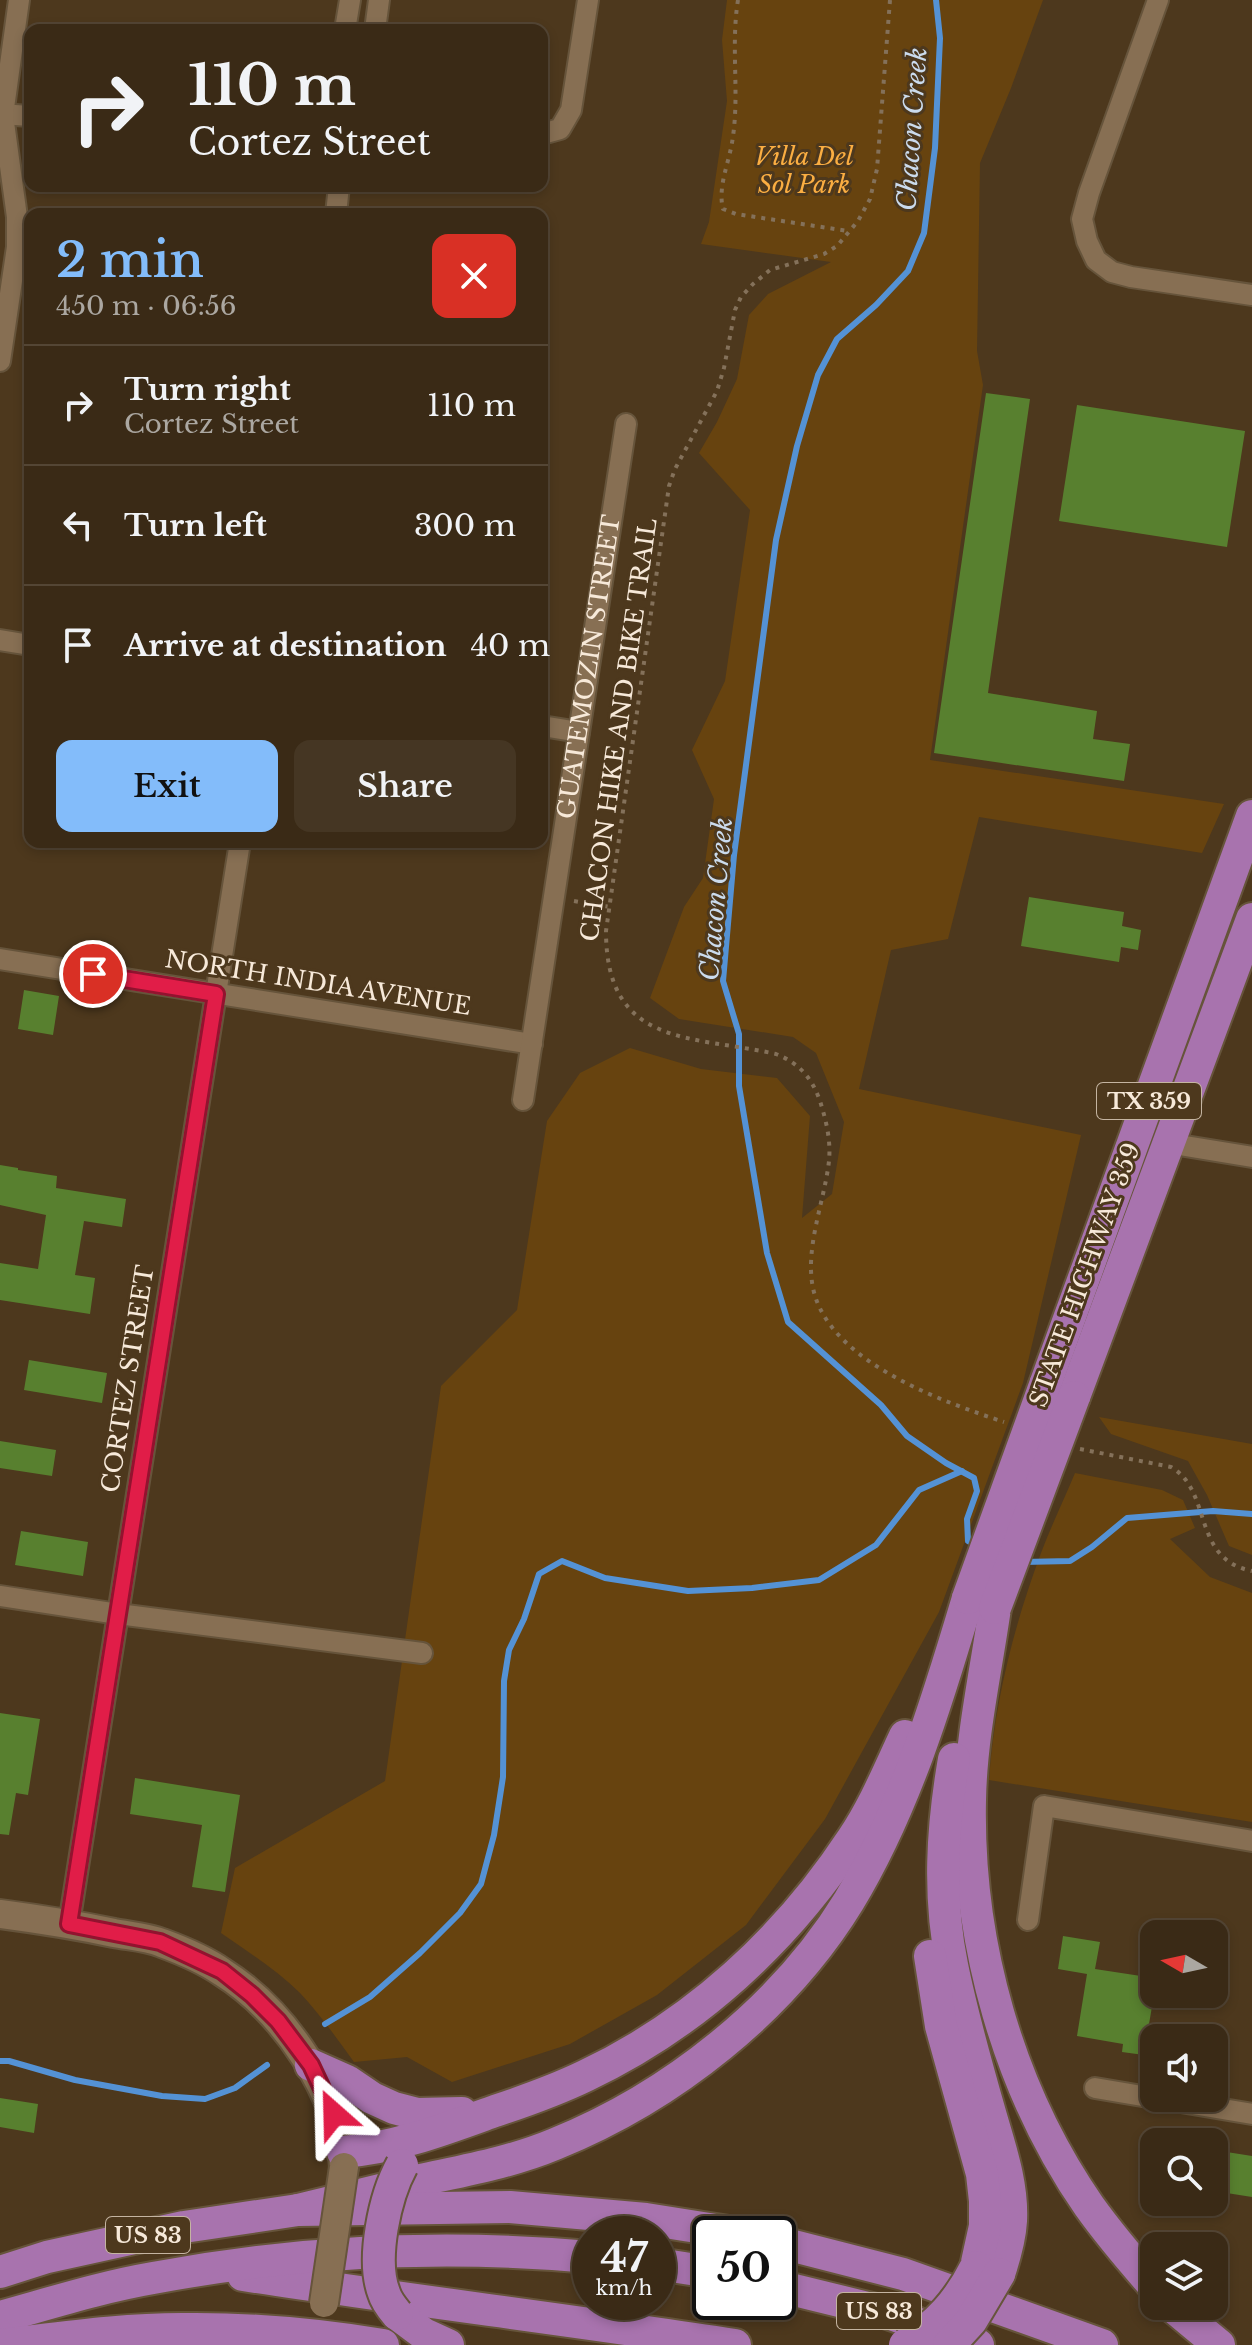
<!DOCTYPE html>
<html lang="en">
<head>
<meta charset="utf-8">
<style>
  body { margin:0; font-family:"Libre Baskerville",serif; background:#453623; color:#f1f3f6; height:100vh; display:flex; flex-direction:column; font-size:30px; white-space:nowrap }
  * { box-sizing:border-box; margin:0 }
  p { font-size:26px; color:#aba7a1 }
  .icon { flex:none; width:44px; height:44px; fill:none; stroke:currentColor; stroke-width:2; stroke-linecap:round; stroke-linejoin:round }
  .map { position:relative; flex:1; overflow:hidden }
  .panel { position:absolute; left:24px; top:208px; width:524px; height:640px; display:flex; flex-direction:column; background:#3a2a16; border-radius:16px; box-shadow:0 4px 12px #0003,0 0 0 2px #544635 }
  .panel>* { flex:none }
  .banner { position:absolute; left:24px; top:24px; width:524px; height:168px; border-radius:16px; box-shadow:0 4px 12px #0003,0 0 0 2px #544635; background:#3a2a16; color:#f1f3f6; overflow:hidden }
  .needle { width:52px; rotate:279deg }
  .tools { position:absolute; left:1140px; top:1920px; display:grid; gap:16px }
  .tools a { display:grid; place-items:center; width:88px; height:88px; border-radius:16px; background:#3a2a16; box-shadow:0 4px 12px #0003,0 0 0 2px #544635; font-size:40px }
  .speed { position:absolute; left:572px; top:2216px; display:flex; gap:16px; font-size:40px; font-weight:700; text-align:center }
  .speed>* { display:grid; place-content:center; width:104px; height:104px; border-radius:50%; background:#3a2a16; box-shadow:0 4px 12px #0003,0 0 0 2px #544635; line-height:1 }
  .speed small { font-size:20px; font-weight:400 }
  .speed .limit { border:4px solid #111; border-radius:12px; background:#fff; color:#111 }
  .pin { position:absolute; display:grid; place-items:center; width:68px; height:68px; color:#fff; margin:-34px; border:4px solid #fff; border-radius:50%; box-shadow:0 2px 8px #0007 }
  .me { position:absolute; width:88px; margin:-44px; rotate:335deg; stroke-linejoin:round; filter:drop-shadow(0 0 6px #0008) }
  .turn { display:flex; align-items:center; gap:28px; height:168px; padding:0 32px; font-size:36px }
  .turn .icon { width:104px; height:104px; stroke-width:2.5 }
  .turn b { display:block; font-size:56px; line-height:68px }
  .round { display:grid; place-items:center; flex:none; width:84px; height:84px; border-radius:16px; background:#453623 }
  .head { display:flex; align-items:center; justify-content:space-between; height:136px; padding:0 32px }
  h1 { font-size:48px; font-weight:600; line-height:60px; color:#83bcfa }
  .primary-button { display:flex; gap:16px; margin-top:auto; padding:16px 32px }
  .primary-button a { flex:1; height:92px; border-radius:16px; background:#83bcfa; color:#111; font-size:32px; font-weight:600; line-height:92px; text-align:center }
  .primary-button a+a { background:#453623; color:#f1f3f6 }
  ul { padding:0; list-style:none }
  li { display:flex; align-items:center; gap:24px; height:120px; padding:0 32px; border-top:2px solid #544635 }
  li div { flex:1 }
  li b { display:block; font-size:30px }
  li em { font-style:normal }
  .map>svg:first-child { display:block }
  .green { fill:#67430f }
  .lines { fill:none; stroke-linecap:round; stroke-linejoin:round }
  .stream { stroke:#5492d5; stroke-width:6 }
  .building { fill:#58802f }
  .street-casing { stroke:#66543b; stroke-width:24 }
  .secondary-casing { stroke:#66543b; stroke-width:32 }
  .primary-casing { stroke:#66543b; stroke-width:36 }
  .path { stroke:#84715a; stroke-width:4; stroke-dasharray:4 6; stroke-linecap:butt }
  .street { stroke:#876f53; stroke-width:20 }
  .secondary { stroke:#876f53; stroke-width:28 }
  .primary { stroke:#a873ae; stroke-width:32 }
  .secondary-bridge-casing { stroke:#66543b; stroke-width:32; stroke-linecap:butt }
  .primary-bridge-casing { stroke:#66543b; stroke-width:36; stroke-linecap:butt }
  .secondary-bridge { stroke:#876f53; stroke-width:28 }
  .primary-bridge { stroke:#a873ae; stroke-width:32 }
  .route-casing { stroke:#92132f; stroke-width:20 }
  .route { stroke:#e11d48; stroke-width:14 }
  .labels { text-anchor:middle; stroke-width:6; stroke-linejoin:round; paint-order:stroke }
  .shield { fill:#4d381d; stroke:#c4b4a1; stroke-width:2 }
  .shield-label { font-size:22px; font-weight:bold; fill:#f7e9d9 }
  .park-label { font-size:24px; font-style:italic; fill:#fbae42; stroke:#4d381d }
  .street-label { font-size:24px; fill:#f7e9d9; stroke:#4d381d }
  .water-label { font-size:26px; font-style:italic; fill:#cbdbed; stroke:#4d381d }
</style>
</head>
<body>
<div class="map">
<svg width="1252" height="2345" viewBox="0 0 1252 2345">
  <rect width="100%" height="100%" fill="#4d381d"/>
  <g class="green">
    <path d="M727,0H1043L1011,88L980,163L977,351L983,385L930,760L1224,804L1202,853L979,817L948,939L891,950L859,1089L1081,1135L1023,1383L939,1612L825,1819L746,1925L657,1995L570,2044L452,2082L407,2057L354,2062C337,2039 320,2014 300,1993C277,1970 248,1952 221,1933L235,1868L385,1781L441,1386L517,1310L547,1121L580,1073L630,1048L701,1069L777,1078L810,1116L802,1218L832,1194L844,1122L816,1053L793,1037L679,1019L650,998L684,907L703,878L714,799L692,750L725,681L750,510L699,453L717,422L737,379L749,315L768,294L831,262L701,244L709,222L727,101L722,40Z"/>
    <polygon points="1099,1417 1252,1444 1252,1555 1229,1546 1207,1495 1188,1461 1111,1434"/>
    <path d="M1075,1473L1162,1490L1183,1500L1195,1528L1170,1539L1210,1577L1252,1593V1822L989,1780C994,1704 1014,1625 1041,1553C1051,1526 1064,1500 1075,1473Z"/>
  </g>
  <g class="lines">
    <g class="stream">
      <polyline points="936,0 940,38 935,148 924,233 908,271 876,305 837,339 818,375 797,446 776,540 734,855 723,981 739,1034 739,1086 767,1253 788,1322 881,1405 907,1436 946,1463 974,1478 977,1491 967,1519 968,1541 976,1546"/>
      <polyline points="1023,1562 1070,1561 1092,1547 1127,1518 1213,1511 1252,1514"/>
      <polyline points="325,2024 370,1997 420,1953 460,1913 481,1884 494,1835 503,1777 504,1681 509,1650 524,1619 539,1574 562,1561 605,1578 688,1591 752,1588 819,1580 876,1545 919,1490 962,1471"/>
      <polyline points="0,2061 9,2061 75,2080 162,2096 205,2099 235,2088 267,2065"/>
    </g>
  </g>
  <g class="building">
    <polygon points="986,393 1030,399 988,693 1097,711 1093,739 1130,744 1124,781 934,753"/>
    <polygon points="1077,405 1245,431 1227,547 1059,521"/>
    <polygon points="1029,897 1124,912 1122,926 1141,930 1138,950 1121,947 1119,962 1021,946"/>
    <polygon points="24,990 59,996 53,1035 18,1029"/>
    <polygon points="0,1165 18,1168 18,1170 57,1176 56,1188 126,1199 122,1227 84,1221 75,1275 95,1278 90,1314 0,1300 0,1263 38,1269 46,1215 0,1205"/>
    <polygon points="29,1360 107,1373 102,1403 24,1390"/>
    <polygon points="0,1441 56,1450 52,1476 0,1468"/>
    <polygon points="21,1531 88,1542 83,1576 15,1565"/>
    <polygon points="0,1713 40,1719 28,1795 16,1793 9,1835 0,1834"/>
    <polygon points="135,1778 240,1795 225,1892 192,1887 202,1825 130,1814"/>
    <polygon points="1063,1936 1100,1942 1095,1969 1154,1978 1154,1995 1149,2024 1180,2029 1179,2038 1147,2038 1144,2055 1122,2052 1123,2044 1077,2036 1087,1974 1058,1969"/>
    <polygon points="0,2098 38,2104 34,2133 0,2127"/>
    <polygon points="1214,2150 1252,2156 1252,2197 1214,2191"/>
  </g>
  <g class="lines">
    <defs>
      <g id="street">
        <polyline points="1158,0 1089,193 1082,219 1087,241 1096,260 1112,272 1131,277 1252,295"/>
        <polyline points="345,30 350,0"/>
        <polyline points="375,30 379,0"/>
        <polyline points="0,114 30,116"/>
        <polyline points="542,134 560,129 571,110 588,0"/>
        <polyline points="336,214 339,186"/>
        <polyline points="0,361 17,247 17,217 3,115 19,0"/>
        <polyline points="0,640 30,645"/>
        <polyline points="542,726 579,732"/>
        <polyline points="0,959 532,1044"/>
        <path id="s1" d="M523,1100L626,424"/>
        <polyline points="1167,1143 1252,1157"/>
        <polyline points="0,1596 118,1614 422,1653"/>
        <polyline points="1028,1920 1044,1806 1252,1841"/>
        <polyline points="69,1924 240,842"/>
        <polyline points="1095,2088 1154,2098"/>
        <polyline points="1157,2098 1252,2114"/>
      </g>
      <path id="secondary" d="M0,1914C38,1919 76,1925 114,1933C130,1936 147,1937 162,1943C181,1950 205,1960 222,1972C284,2011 340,2093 344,2167"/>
      <g id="primary">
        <polyline points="1045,1385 1252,816"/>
        <polyline points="1074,1397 1252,919"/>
        <path d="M995,1608C986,1671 971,1737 970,1800C967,1942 1008,2089 1089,2206C1109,2234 1132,2261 1154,2286"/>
        <path d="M954,1759C942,1828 938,1896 952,1965C962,2015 976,2064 990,2113C1000,2148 1013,2184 1011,2221C1010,2239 1005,2256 999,2274"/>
        <polyline points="930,1956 941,2026 982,2174 985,2201 985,2226 976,2267"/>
        <polyline points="311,2065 347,2081 372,2098 394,2108 417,2114 462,2113"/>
        <path d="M343,2152C396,2148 445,2129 495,2111C525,2101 556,2090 585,2076C695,2024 786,1940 853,1838C874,1807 889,1770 905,1736"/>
        <path d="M298,2210C339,2200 380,2190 421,2180C467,2170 512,2162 555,2144C671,2097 783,2009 849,1901C905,1808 937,1702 968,1598"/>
        <polyline points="778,2242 903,2274 1102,2345"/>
        <polyline points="658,2264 710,2272"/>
        <polyline points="0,2272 47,2257 184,2227 298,2210 510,2207 646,2219 741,2234"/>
        <path d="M243,2275C407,2300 571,2320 735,2345"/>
        <polyline points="778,2286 888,2313 978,2345"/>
        <polyline points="1172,2306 1219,2345"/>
        <polyline points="397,2314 424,2334 448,2345"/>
        <path d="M0,2317C51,2303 101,2287 153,2278C297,2251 445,2244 590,2257"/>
        <path d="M0,2345C61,2338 121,2329 182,2329C250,2328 316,2334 383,2345"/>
      </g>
    </defs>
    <use href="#street" class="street-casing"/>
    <use href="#secondary" class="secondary-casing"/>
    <use href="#primary" class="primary-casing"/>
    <g class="path">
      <path d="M738,0C730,49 741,99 731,148C727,167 718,189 723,209L736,214L848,231"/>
      <path d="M890,0L877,169L870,199L858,221L837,246L824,254L770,270L753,284L741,297L735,310L724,368L717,391L675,469L669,486L606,931C606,1048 692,1035 776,1054C799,1063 812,1078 820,1101C826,1120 831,1140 829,1161C824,1206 799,1260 818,1304C845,1367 944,1402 1004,1422"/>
      <polyline points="574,901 610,907"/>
      <path d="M1080,1449L1171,1467C1213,1491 1191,1559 1252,1571"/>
    </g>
    <use href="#street" class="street"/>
    <use href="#secondary" class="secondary"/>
    <use href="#primary" class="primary"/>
    <defs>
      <polyline id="secondary-bridge" points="324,2303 344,2167"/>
      <g id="primary-bridge">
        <polyline points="968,1598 1045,1385"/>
        <polyline points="995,1608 1074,1397"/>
        <path d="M397,2314C392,2308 386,2300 384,2293C371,2259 385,2196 402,2165"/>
        <path d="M905,2345C938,2325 959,2301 976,2267"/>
        <polyline points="949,2345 971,2321 999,2274"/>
      </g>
    </defs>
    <use href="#secondary-bridge" class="secondary-bridge-casing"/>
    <use href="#primary-bridge" class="primary-bridge-casing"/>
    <use href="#secondary-bridge" class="secondary-bridge"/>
    <use href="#primary-bridge" class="primary-bridge"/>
  </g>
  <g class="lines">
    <defs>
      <polyline id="route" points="93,974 216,994 69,1924 160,1942 222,1971 252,1995 278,2021 311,2065 334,2114"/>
    </defs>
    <use href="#route" class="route-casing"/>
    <use href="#route" class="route"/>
  </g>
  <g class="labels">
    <g class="shield">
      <rect x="1097" y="1083" width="104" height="36" rx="6"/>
      <rect x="106" y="2217" width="84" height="36" rx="6"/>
      <rect x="837" y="2293" width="84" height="36" rx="6"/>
    </g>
    <g class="shield-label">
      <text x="1149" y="1109">TX 359</text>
      <text x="148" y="2243">US 83</text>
      <text x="879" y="2319">US 83</text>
    </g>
    <g class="park-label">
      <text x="804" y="165">Villa Del<tspan x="804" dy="28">Sol Park</tspan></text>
    </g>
    <g class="street-label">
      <text dy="8" stroke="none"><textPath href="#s1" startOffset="438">GUATEMOZIN STREET</textPath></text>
      <text transform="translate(619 730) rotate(-82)" y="8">CHACON HIKE AND BIKE TRAIL</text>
      <text transform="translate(318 983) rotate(9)" y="8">NORTH INDIA AVENUE</text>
      <text transform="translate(1085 1275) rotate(-70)" y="8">STATE HIGHWAY 359</text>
      <text transform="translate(128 1379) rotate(-81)" y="8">CORTEZ STREET</text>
    </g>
    <g class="water-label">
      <text transform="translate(912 129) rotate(-86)" y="9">Chacon Creek</text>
      <text transform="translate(716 899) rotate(-85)" y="9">Chacon Creek</text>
    </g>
  </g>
</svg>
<div class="tools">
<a><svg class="needle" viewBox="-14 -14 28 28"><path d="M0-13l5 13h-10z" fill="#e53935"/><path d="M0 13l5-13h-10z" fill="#aba7a1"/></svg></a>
<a><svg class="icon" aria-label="sound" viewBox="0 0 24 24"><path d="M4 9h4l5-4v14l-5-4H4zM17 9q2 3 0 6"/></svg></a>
<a><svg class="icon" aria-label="search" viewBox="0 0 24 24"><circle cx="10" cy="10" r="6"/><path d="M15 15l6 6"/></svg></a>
<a><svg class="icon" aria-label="layers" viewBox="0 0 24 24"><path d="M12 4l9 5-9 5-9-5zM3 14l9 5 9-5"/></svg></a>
</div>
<div class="speed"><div>47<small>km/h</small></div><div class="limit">50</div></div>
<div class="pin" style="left:93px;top:974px;background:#d93025"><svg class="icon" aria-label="arrive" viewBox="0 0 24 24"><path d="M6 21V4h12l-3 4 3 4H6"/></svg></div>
<svg class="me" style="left:334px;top:2114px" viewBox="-20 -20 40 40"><path d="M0-17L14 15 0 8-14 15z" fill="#e11d48" stroke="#fff" stroke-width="4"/></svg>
<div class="banner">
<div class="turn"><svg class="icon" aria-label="right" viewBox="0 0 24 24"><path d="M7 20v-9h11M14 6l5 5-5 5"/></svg><div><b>110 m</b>Cortez Street</div></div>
</div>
<section class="panel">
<div class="head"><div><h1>2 min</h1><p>450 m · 06:56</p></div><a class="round" style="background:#d93025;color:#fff"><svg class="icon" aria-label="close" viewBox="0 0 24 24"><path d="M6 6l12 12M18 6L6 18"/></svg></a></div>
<ul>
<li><svg class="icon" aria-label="right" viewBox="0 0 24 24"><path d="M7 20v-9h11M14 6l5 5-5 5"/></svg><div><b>Turn right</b><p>Cortez Street</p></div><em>110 m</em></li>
<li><svg class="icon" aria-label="left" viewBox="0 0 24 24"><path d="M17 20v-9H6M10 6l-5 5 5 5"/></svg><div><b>Turn left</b></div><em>300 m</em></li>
<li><svg class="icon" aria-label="arrive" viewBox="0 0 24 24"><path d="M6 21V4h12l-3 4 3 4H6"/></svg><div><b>Arrive at destination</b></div><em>40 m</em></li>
</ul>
<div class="primary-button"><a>Exit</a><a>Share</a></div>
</section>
</div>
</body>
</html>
